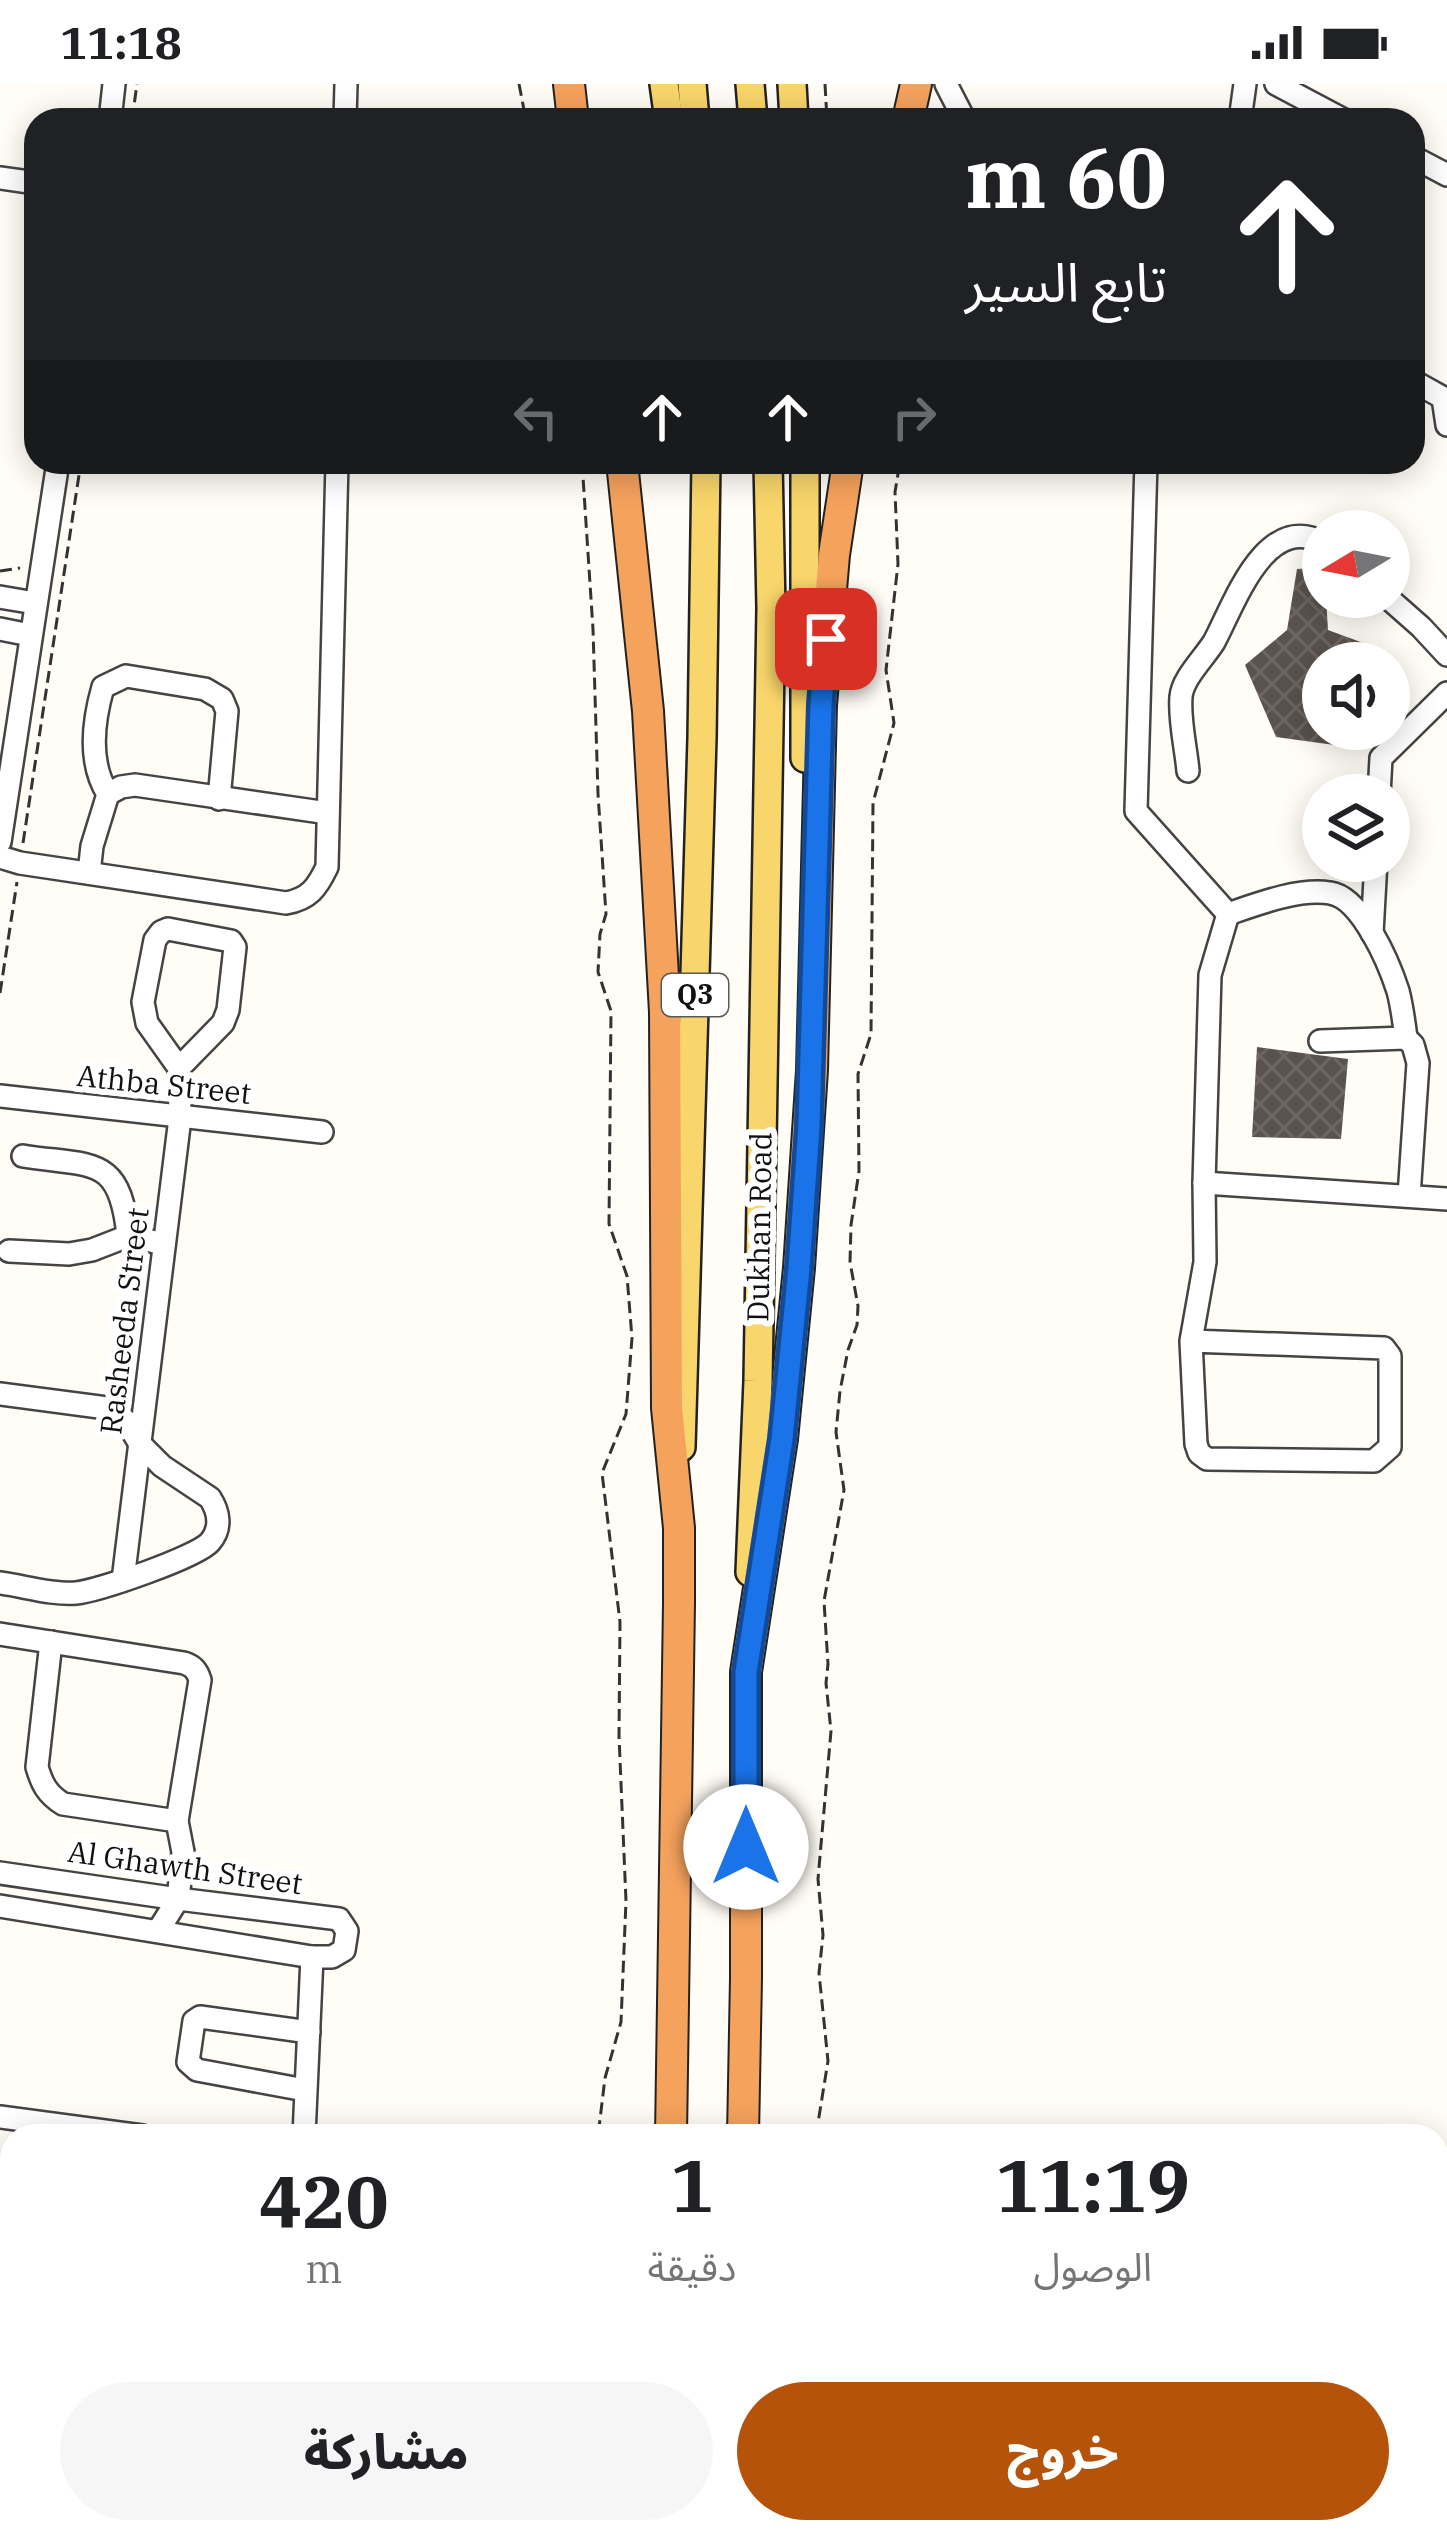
<!DOCTYPE html>
<html lang="ar">
<head>
<meta charset="utf-8">
<style>
  body { margin:0; font-family:"IBM Plex Serif","Noto Sans Arabic",serif; background:#f6f6f6; color:#202124; direction:rtl; height:100vh; display:flex; flex-direction:column; font-size:45px; white-space:nowrap }
  * { box-sizing:border-box; margin:0 }
  p { font-size:39px; color:#757577 }
  .icon { flex:none; width:66px; height:66px; fill:none; stroke:currentColor; stroke-width:2; stroke-linecap:round; stroke-linejoin:round }
  .map { position:relative; flex:1; overflow:hidden; direction:ltr }
  .sheet { position:absolute; left:0px; top:2040px; width:1449px; height:420px; display:flex; flex-direction:column; background:#fff; border-radius:36px 36px 0 0; box-shadow:0 6px 30px #0003; direction:rtl }
  .sheet>* { flex:none }
  .hud { position:absolute; left:24px; top:24px; width:1401px; height:366px; border-radius:36px; box-shadow:0 6px 30px #0003; direction:rtl; background:#202124; color:#fff; overflow:hidden }
  .needle { width:78px; rotate:260deg }
  .buttons { position:absolute; left:1302px; top:426px; display:grid; gap:24px }
  .buttons a { display:grid; place-items:center; width:108px; height:108px; border-radius:50%; background:#fff; box-shadow:0 6px 30px #0003; font-size:60px }
  .pin { position:absolute; display:grid; place-items:center; width:102px; height:102px; color:#fff; margin:-51px; border-radius:24px; box-shadow:0 6px 18px #0006 }
  .me { position:absolute; width:132px; margin:-66px; rotate:0deg; stroke-linejoin:round; filter:drop-shadow(0 0 9px #0008) }
  .turn { display:flex; align-items:center; gap:42px; height:252px; padding:0 60px; font-size:54px }
  .turn .icon { width:156px; height:156px; stroke-width:2.5 }
  .turn b { display:block; font-size:84px; line-height:102px }
  .lanes { display:flex; align-items:center; height:114px; padding:0 60px; background:#0003; justify-content:center; gap:60px; direction:ltr }
  .lanes .off { opacity:.35 }
  .eta { display:flex; justify-content:space-evenly; align-items:center; height:204px; text-align:center }
  .eta b { font-size:72px; font-weight:800; line-height:84px }
  .primary-button { display:flex; gap:24px; margin-top:auto; padding:24px 60px }
  .primary-button a { flex:1; height:138px; border-radius:72px; background:#b45309; color:#fff; font-size:48px; font-weight:800; line-height:138px; text-align:center }
  .primary-button a+a { background:#f6f6f6; color:#202124 }
  .status { display:flex; justify-content:space-between; align-items:center; height:84px; padding:0 60px; background:#fff; direction:ltr }
  .status svg { height:33px; fill:currentColor }
  .map>svg:first-child { display:block }
  .building { fill:url(#building-cross-hatch) }
  .lines { fill:none; stroke-linecap:round; stroke-linejoin:round }
  .minor-casing { stroke:#444; stroke-width:26 }
  .major-casing { stroke:#222; stroke-width:32 }
  .highway-casing { stroke:#222; stroke-width:34 }
  .path { stroke:#333; stroke-width:3; stroke-dasharray:12 6; stroke-linecap:butt }
  .minor { stroke:#fff; stroke-width:21 }
  .major { stroke:#f9d66b; stroke-width:27 }
  .highway { stroke:#f5a25d; stroke-width:30 }
  .route-casing { stroke:#114b97; stroke-width:30 }
  .route { stroke:#1a73e8; stroke-width:21 }
  .labels { text-anchor:middle; stroke-width:12; stroke-linejoin:round; paint-order:stroke }
  .shield { fill:#fff; stroke:#585858; stroke-width:3 }
  .shield-label { font-size:27px; font-weight:bold; fill:#111 }
  .street-label { font-size:30px; fill:#111; stroke:#fff }
</style>
</head>
<body>
<div class="status"><b>11:18</b><svg viewBox="0 0 49 12"><path d="M0 12V9h3v3zM5 12V6h3v6zM10 12V3h3v9zM15 12V0h3v12zM26 1h20v11H26zM47 4h2v5h-2z"/></svg></div>
<div class="map">
<svg width="1447" height="2460" viewBox="0 0 1447 2460">
  <defs>
    <pattern id="building-cross-hatch" width="8" height="8" patternUnits="userSpaceOnUse" patternTransform="scale(3)"><rect width="8" height="8" fill="#5a524d"/><path d="M0 0l8 8M0 8l8-8" fill="none" stroke="#6d6662"/></pattern>
  </defs>
  <rect width="100%" height="100%" fill="#fffdf5"/>
  <g class="building">
    <polygon points="1323,483 1323,513 1326,513 1328,546 1366,560 1374,579 1323,579 1323,645 1373,645 1349,663 1276,653 1245,581 1287,546 1297,485"/>
    <polygon points="1257,963 1348,975 1341,1055 1252,1053"/>
  </g>
  <g class="lines">
    <defs>
      <g id="minor">
        <polyline points="946,0 963,33 968,36"/>
        <polyline points="1276,0 1344,36"/>
        <polyline points="110,36 114,0"/>
        <polyline points="345,36 346,0"/>
        <polyline points="1240,36 1245,0"/>
        <polyline points="1413,73 1447,91"/>
        <polyline points="0,94 36,99"/>
        <polyline points="1413,297 1447,316"/>
        <polyline points="1443,314 1447,341"/>
        <polyline points="1146,378 1136,727 1228,830 1210,891 1204,1099 1205,1178 1191,1257 1196,1360 1199,1369 1207,1375 1374,1377 1390,1363 1390,1272 1384,1264 1191,1257"/>
        <polyline points="0,513 35,519"/>
        <polyline points="1387,513 1421,543 1447,571"/>
        <polyline points="0,545 30,551"/>
        <path d="M1188,687C1186,664 1179,636 1181,613C1182,595 1204,574 1214,558C1234,521 1265,427 1323,459"/>
        <path d="M108,710C88,679 93,638 103,603L126,592L205,605L222,615L227,627L219,715"/>
        <polyline points="1379,711 1381,674 1447,609"/>
        <polyline points="0,758 58,378"/>
        <path d="M0,773L20,779L286,819C309,815 317,804 327,783L337,378"/>
        <polyline points="89,789 92,762 108,710 121,703 135,701 328,729"/>
        <path d="M1228,830C1257,820 1299,804 1330,809C1361,813 1389,879 1398,907C1402,922 1404,938 1406,954"/>
        <polyline points="1372,849 1376,777"/>
        <polyline points="1320,957 1406,954 1413,961 1418,979 1409,1112"/>
        <polyline points="0,1012 322,1048"/>
        <path d="M23,1072C92,1083 120,1070 128,1152"/>
        <polyline points="1204,1099 1447,1115"/>
        <polyline points="9,1167 69,1170 92,1166 128,1152 164,1160"/>
        <path d="M0,1310L107,1324L126,1337L140,1360L162,1382L210,1414C219,1428 222,1444 210,1458C197,1473 98,1507 76,1509C52,1511 24,1502 0,1499"/>
        <polyline points="123,1496 180,1034 179,984 147,939 143,918 155,856 161,848 168,845 231,857 235,863 228,926 223,939 179,984"/>
        <path d="M0,1550L184,1579C193,1582 197,1586 200,1596L177,1737L183,1768L178,1815L158,1847"/>
        <path d="M51,1558L37,1683C42,1700 47,1710 63,1720L177,1737"/>
        <polyline points="0,1789 178,1815 339,1835 347,1847 344,1866 332,1873 312,1873 0,1822"/>
        <polyline points="305,2006 197,1986 188,1978 194,1937 200,1933 309,1948"/>
        <polyline points="0,2033 142,2052"/>
        <polyline points="304,2052 312,1873"/>
        <polyline points="0,2092 12,2093"/>
        <polyline points="0,2221 12,2215"/>
        <polyline points="0,2254 12,2255"/>
        <polyline points="291,2460 291,2448"/>
      </g>
      <g id="major">
        <polyline points="664,0 669,36"/>
        <polyline points="692,0 695,36"/>
        <polyline points="750,0 753,36"/>
        <polyline points="792,0 794,36"/>
        <polyline points="805,378 805,674"/>
        <polyline points="681,1363 702,654 706,378"/>
        <polyline points="750,1488 758,1297 771,524 768,378"/>
      </g>
      <g id="highway">
        <polyline points="569,0 573,36"/>
        <polyline points="908,36 916,0"/>
        <polyline points="622,378 648,627 665,928 667,1324 679,1444 679,1519 671,2052"/>
        <polyline points="743,2052 746,1894 746,1588 782,1355 799,1184 812,986 821,621 834,471 848,378"/>
        <polyline points="665,2460 666,2448"/>
        <polyline points="734,2460 734,2448"/>
      </g>
    </defs>
    <use href="#minor" class="minor-casing"/>
    <use href="#major" class="major-casing"/>
    <use href="#highway" class="highway-casing"/>
    <g class="path">
      <polyline points="519,0 526,36"/>
      <polyline points="825,0 827,36"/>
      <polyline points="132,36 137,0"/>
      <polyline points="582,378 593,545 598,710 606,830 600,850 598,888 611,927 609,1140 627,1192 632,1254 626,1330 602,1389 620,1538 619,1652 626,1817 621,1938 605,1994 598,2052"/>
      <polyline points="0,487 20,484"/>
      <polyline points="23,759 81,378"/>
      <polyline points="0,909 17,798"/>
      <polyline points="818,2052 817,2045 828,1977 819,1889 823,1851 818,1795 831,1647 826,1599 828,1580 824,1517 844,1406 836,1348 840,1307 848,1266 857,1241 858,1222 850,1178 851,1141 859,1087 858,990 871,950 873,719 894,639 886,586 898,480 895,408 900,378"/>
      <polyline points="606,2460 607,2448"/>
      <polyline points="808,2460 810,2448"/>
    </g>
    <use href="#minor" class="minor"/>
    <use href="#major" class="major"/>
    <use href="#highway" class="highway"/>
  </g>
  <g class="lines">
    <defs>
      <polyline id="route" points="746,1763 746,1588 782,1355 799,1184 809,1042 821,621 826,555"/>
    </defs>
    <use href="#route" class="route-casing"/>
    <use href="#route" class="route"/>
  </g>
  <g class="labels">
    <rect class="shield" x="662" y="890" width="66" height="42" rx="9"/>
    <g class="shield-label">
      <text x="695" y="920">Q3</text>
    </g>
    <g class="street-label">
      <text transform="translate(164 1001) rotate(6)" y="10">Athba Street</text>
      <text transform="translate(760 1143) rotate(-89)" y="10">Dukhan Road</text>
      <text transform="translate(125 1237) rotate(-83)" y="10">Rasheeda Street</text>
      <text transform="translate(185 1784) rotate(8)" y="10">Al Ghawth Street</text>
    </g>
  </g>
</svg>
<div class="buttons">
<a><svg class="needle" viewBox="-14 -14 28 28"><path d="M0-13l5 13h-10z" fill="#e53935"/><path d="M0 13l5-13h-10z" fill="#757577"/></svg></a>
<a><svg class="icon" aria-label="sound" viewBox="0 0 24 24"><path d="M4 9h4l5-4v14l-5-4H4zM17 9q2 3 0 6"/></svg></a>
<a><svg class="icon" aria-label="layers" viewBox="0 0 24 24"><path d="M12 4l9 5-9 5-9-5zM3 14l9 5 9-5"/></svg></a>
</div>
<div class="pin" style="left:826px;top:555px;background:#d93025"><svg class="icon" aria-label="arrive" viewBox="0 0 24 24"><path d="M6 21V4h12l-3 4 3 4H6"/></svg></div>
<svg class="me" style="left:746px;top:1763px" viewBox="-20 -20 40 40"><circle r="19" fill="#fff"/><path d="M0-13L10 11 0 6-10 11z" fill="#1a73e8"/></svg>
<div class="hud">
<div class="turn"><svg class="icon" aria-label="ahead" viewBox="0 0 24 24"><path d="M12 20V5M6 11l6-6 6 6"/></svg><div><b>60 m</b>تابع السير</div></div>
<div class="lanes"><svg class="icon off" aria-label="left" viewBox="0 0 24 24"><path d="M17 20v-9H6M10 6l-5 5 5 5"/></svg><svg class="icon" aria-label="ahead" viewBox="0 0 24 24"><path d="M12 20V5M6 11l6-6 6 6"/></svg><svg class="icon" aria-label="ahead" viewBox="0 0 24 24"><path d="M12 20V5M6 11l6-6 6 6"/></svg><svg class="icon off" aria-label="right" viewBox="0 0 24 24"><path d="M7 20v-9h11M14 6l5 5-5 5"/></svg></div>
</div>
<section class="sheet">
<div class="eta">
<div><b>11:19</b><p>الوصول</p></div>
<div><b>1</b><p>دقيقة</p></div>
<div><b>420</b><p>m</p></div>
</div>
<div class="primary-button"><a>خروج</a><a>مشاركة</a></div>
</section>
</div>
</body>
</html>
